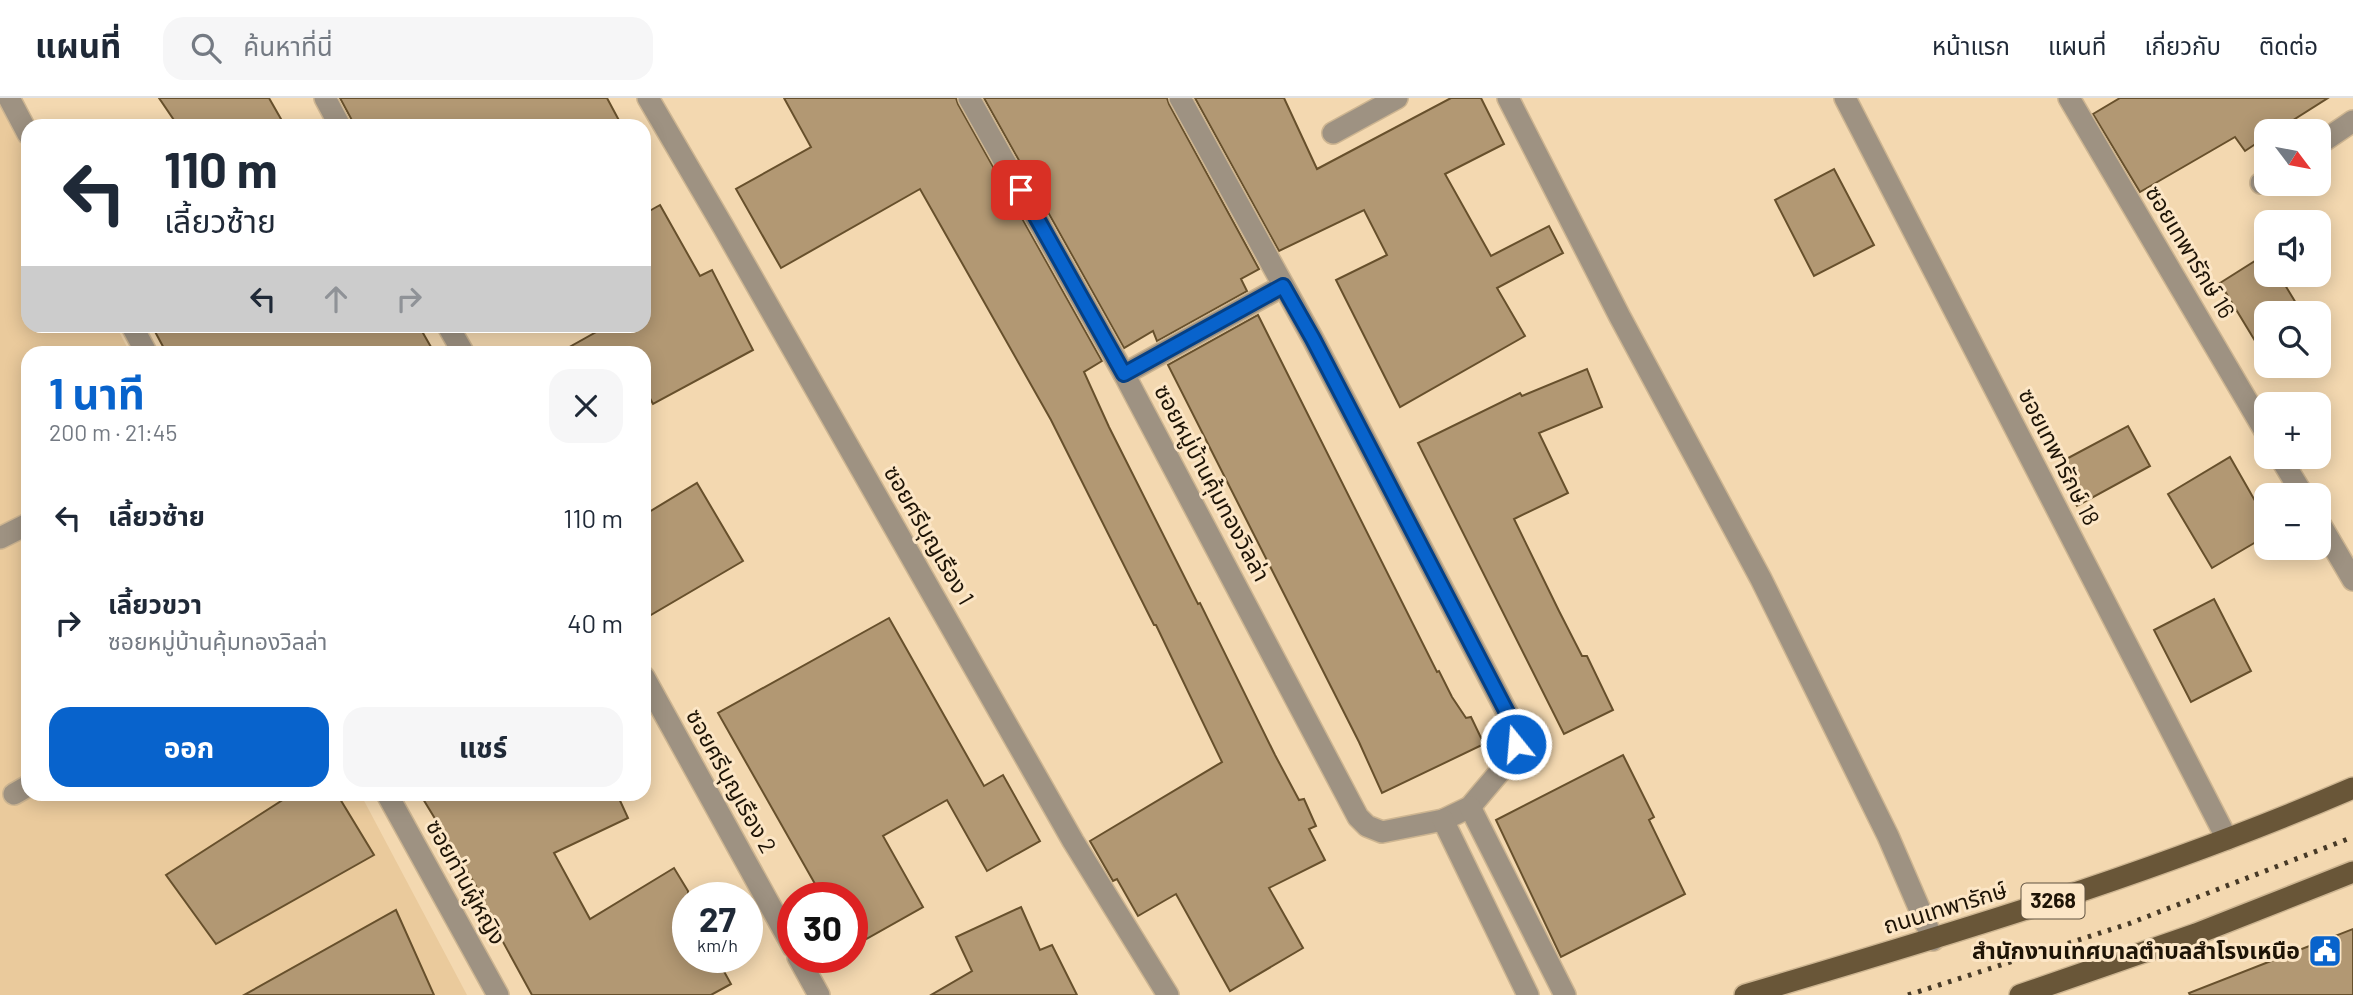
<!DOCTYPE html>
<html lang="th">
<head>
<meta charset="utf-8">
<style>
  body { margin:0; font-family:Barlow,"Noto Sans Thai",sans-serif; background:#f6f6f7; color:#1f2937; height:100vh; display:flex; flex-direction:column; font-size:26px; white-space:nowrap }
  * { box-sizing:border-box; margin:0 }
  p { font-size:23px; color:#747a83 }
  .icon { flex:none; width:38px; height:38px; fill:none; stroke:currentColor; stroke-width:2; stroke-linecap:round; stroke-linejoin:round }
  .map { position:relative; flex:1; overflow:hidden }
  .drawer { position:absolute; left:21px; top:248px; width:630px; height:455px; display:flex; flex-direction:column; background:#fff; border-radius:21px; box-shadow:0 4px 18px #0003 }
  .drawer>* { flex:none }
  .guide { position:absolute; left:21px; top:21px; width:630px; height:214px; border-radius:21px; box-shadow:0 4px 18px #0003; background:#fff; color:#1f2937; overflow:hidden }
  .needle { width:46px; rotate:122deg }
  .controls { position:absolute; left:2254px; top:21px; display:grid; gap:14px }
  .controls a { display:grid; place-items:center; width:77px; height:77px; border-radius:14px; background:#fff; box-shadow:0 4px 18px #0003; font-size:35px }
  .speed { position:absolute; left:672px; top:784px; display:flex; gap:14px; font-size:35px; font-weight:700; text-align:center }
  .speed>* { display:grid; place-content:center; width:91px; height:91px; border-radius:50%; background:#fff; box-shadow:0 4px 18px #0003; line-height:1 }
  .speed small { font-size:18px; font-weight:400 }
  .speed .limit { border:10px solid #d22; background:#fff; color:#111 }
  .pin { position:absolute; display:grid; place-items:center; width:60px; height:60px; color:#fff; margin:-30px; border-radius:14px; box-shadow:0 4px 10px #0006 }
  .me { position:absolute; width:77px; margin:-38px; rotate:343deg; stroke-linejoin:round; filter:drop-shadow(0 0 5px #0008) }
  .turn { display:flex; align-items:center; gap:24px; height:147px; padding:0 28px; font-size:32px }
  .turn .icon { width:91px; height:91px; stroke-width:2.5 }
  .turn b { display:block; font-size:49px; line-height:60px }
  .lanes { display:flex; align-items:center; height:66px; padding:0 28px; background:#0003; justify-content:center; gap:35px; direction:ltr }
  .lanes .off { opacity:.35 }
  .round { display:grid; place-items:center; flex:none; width:74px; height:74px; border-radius:21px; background:#f6f6f7 }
  .headline { display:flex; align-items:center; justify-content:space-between; height:119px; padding:0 28px }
  h1 { font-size:42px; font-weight:700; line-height:52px; color:#0863cc }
  .primary-button { display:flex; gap:14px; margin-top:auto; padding:14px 28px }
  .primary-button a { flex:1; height:80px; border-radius:21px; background:#0863cc; color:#fff; font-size:28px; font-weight:700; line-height:80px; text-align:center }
  .primary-button a+a { background:#f6f6f7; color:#1f2937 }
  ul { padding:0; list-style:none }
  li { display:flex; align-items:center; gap:21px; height:105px; padding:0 28px }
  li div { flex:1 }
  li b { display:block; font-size:26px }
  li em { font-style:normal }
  header { display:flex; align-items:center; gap:42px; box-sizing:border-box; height:98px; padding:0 35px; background:#fff; border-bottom:2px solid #e0e1e3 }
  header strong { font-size:33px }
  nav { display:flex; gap:38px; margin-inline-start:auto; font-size:24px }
  .search { width:490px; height:63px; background:#f6f6f7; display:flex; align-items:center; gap:18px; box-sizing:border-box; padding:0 24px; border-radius:21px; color:#747a83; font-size:26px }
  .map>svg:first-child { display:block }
  .built { fill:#eaca9c }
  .building { fill:#b29873; stroke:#67502c; stroke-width:2 }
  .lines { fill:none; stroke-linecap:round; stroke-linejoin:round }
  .street-casing { stroke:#cdb591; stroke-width:24 }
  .primary-casing { stroke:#cdb591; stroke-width:24 }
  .street { stroke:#9e9282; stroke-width:21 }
  .primary { stroke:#695638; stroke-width:21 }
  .rail { stroke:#463926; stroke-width:5; stroke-dasharray:3.5 7; stroke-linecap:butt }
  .route-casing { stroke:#054085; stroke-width:18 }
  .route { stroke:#0863cc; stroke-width:12 }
  .labels { text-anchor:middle; stroke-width:6; stroke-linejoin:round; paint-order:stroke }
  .shield { fill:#fce6c6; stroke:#615340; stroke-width:2 }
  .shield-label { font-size:21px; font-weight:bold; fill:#1e1406 }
  .street-label { font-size:23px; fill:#1e1406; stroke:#fce6c6 }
  .poi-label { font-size:23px; font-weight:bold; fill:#1e1406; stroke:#fce6c6; text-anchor:end }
</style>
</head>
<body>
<header>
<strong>แผนที่</strong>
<div class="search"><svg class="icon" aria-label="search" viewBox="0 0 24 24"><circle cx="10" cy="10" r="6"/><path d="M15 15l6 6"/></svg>ค้นหาที่นี่</div>
<nav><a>หน้าแรก</a><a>แผนที่</a><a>เกี่ยวกับ</a><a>ติดต่อ</a></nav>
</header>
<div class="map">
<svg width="2353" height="897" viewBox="0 0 2353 897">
  <rect width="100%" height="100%" fill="#f3d8b0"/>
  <polygon class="built" points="0,7 28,60 28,228 116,228 130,255 28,256 28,696 361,697 467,897 0,897"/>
  <g class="building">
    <polygon points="159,0 269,0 285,28 178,28"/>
    <polygon points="340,0 607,0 622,28 355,28"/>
    <polygon points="784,0 956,0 958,6 1102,263 1084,274 1109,329 1198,506 1200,505 1275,657 1299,702 1304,701 1316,728 1309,731 1325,762 1269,790 1303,850 1230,893 1176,796 1138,818 1117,781 1113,783 1090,743 1222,664 1156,527 1154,527 1051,322 920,91 781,170 736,91 811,49"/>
    <polygon points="984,0 1167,0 1169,6 1259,171 1241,181 1247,193 1157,243 1153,233 1124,250"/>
    <polygon points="1195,0 1284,0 1317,71 1451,0 1481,0 1504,46 1445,76 1491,158 1549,128 1563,155 1497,190 1525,238 1400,309 1336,182 1387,157 1364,112 1279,153"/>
    <polygon points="2120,0 2328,0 2276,33 2266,33 2266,39 2245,53 2235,39 2140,94 2093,16"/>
    <polygon points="1834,71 1874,147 1814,178 1775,102"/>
    <polygon points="660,107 700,178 712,172 753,252 653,306 644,289 644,256 557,256 607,228 644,228 644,116"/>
    <polygon points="2266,156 2266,177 2279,177 2302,215 2266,215 2266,261 2220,185"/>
    <polygon points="1258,217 1437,574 1439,573 1452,599 1466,620 1471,619 1484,646 1382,695 1359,644 1168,267"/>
    <polygon points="152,228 419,228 435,256 167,256"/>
    <polygon points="1587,271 1602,309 1539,335 1568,395 1514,421 1559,513 1582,558 1587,558 1613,612 1564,636 1418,345 1520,295 1522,298"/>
    <polygon points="2128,328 2150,368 2077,408 2055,367"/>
    <polygon points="2230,359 2266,422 2266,438 2212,470 2168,396"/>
    <polygon points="697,385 743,463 644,521 644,417"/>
    <polygon points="2214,501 2251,573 2191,604 2154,532"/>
    <polygon points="889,520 984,688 1003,677 1040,743 987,773 947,702 883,738 923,809 852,849 852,800 823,800 718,615"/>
    <polygon points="1623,657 1654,719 1649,722 1685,796 1561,859 1496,722"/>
    <polygon points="292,696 337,696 374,757 216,846 166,777"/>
    <polygon points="420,696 617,696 628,720 554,755 590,821 674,770 688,793 688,859 716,859 731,886 711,897 532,897 473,789 476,788"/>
    <polygon points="1021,809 1040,852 1052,847 1077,897 931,897 972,873 956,839"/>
    <polygon points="396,812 434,897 244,897"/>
    <polygon points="2353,831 2353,897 2190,897 2189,895"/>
  </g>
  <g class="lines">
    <defs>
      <g id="street">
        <polyline points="9,0 28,36"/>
        <polyline points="325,0 340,28"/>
        <polyline points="648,0 724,130 1073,743 1168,897"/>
        <polyline points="969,0 1124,276 1358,719 1367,728 1382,734 1443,722 1470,709 1508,664 1516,646 1514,628 1313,241 1180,0"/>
        <polyline points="1508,0 1620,219 1761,481 1888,738 1933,842"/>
        <polyline points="1845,0 2227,741"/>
        <polyline points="2069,0 2266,335"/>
        <polyline points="1333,35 1397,0"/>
        <polyline points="2319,46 2353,23"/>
        <polyline points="2261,85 2266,82"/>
        <polyline points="132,228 147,256"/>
        <polyline points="448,228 464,256"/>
        <polyline points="1124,276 1283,188"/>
        <polyline points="2280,359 2303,397"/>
        <polyline points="2319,424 2353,482"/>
        <polyline points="0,440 28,426"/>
        <polyline points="644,579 793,849"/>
        <polyline points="14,696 28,688"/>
        <polyline points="387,696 498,897"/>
        <polyline points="1470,709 1565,897"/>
        <polyline points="1443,722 1528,897"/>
        <polyline points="798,859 819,897"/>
      </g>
      <g id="primary">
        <path d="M1745,897C1951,836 2156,775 2353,690"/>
        <polyline points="2020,897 2196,836 2353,774"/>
      </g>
    </defs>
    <use href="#street" class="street-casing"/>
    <use href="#primary" class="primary-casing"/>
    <use href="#street" class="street"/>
    <use href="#primary" class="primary"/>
    <polyline class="rail" points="1908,897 2128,826 2353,739"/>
  </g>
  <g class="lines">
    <defs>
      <polyline id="route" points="1021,92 1124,276 1283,188 1313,241 1514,628 1516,646"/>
    </defs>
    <use href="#route" class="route-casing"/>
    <use href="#route" class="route"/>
  </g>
  <defs>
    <symbol id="civic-square" viewBox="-11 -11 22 22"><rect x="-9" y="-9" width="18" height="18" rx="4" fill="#0863cc" stroke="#fce6c6"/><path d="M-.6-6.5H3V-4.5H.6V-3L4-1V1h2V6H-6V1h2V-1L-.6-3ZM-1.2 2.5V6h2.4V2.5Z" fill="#fff"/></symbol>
  </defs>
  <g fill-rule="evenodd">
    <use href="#civic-square" x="2306" y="834" width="38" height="38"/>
  </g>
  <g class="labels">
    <rect class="shield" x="2021.5" y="785.5" width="63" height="35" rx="5"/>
    <g class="shield-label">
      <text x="2053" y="810">3268</text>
    </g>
    <g class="street-label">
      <text transform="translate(2190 154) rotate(59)" y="8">ซอยเทพารักษ์ 16</text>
      <text transform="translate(2059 359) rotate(63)" y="8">ซอยเทพารักษ์ 18</text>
      <text transform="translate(1212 385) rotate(62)" y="8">ซอยหมู่บ้านคุ้มทองวิลล่า</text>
      <text transform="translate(929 437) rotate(60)" y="8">ซอยศรีบุญเรือง 1</text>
      <text transform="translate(731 683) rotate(61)" y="8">ซอยศรีบุญเรือง 2</text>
      <text transform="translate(466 784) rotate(61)" y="8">ซอยท่านผู้หญิง</text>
      <text transform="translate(1945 810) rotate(-17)" y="8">ถนนเทพารักษ์</text>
    </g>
    <g class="poi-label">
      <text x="2300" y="861">สำนักงานเทศบาลตำบลสำโรงเหนือ</text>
    </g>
  </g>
</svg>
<div class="controls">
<a><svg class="needle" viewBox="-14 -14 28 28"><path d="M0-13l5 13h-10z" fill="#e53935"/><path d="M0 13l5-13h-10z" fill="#747a83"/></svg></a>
<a><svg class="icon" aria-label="sound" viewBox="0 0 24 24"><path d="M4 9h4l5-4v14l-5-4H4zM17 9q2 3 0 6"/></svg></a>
<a><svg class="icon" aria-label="search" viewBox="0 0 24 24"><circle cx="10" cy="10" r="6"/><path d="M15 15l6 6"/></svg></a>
<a>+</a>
<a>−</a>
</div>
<div class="speed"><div>27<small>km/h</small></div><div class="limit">30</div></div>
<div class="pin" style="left:1021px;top:92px;background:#d93025"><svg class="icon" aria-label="arrive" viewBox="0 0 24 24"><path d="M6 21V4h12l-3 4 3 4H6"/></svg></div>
<svg class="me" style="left:1516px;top:646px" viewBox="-20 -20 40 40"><circle r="17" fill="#0863cc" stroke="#fff" stroke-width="3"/><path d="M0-11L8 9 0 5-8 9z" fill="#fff"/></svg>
<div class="guide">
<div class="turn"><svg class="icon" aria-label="left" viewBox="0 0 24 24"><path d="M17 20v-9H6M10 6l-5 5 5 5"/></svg><div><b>110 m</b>เลี้ยวซ้าย</div></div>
<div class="lanes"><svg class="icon" aria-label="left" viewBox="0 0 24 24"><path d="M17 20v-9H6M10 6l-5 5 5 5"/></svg><svg class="icon off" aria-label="ahead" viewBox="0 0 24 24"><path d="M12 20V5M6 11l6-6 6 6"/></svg><svg class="icon off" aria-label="right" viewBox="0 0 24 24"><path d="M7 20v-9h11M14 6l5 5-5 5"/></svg></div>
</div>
<section class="drawer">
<div class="headline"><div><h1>1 นาที</h1><p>200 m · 21:45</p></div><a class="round"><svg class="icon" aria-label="close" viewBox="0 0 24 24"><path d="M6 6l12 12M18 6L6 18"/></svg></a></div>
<ul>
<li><svg class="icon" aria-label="left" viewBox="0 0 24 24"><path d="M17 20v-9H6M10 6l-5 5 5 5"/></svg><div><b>เลี้ยวซ้าย</b></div><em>110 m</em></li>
<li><svg class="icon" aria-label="right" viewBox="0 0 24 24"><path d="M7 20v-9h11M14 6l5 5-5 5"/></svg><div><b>เลี้ยวขวา</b><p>ซอยหมู่บ้านคุ้มทองวิลล่า</p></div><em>40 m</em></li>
</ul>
<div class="primary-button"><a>ออก</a><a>แชร์</a></div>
</section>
</div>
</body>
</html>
